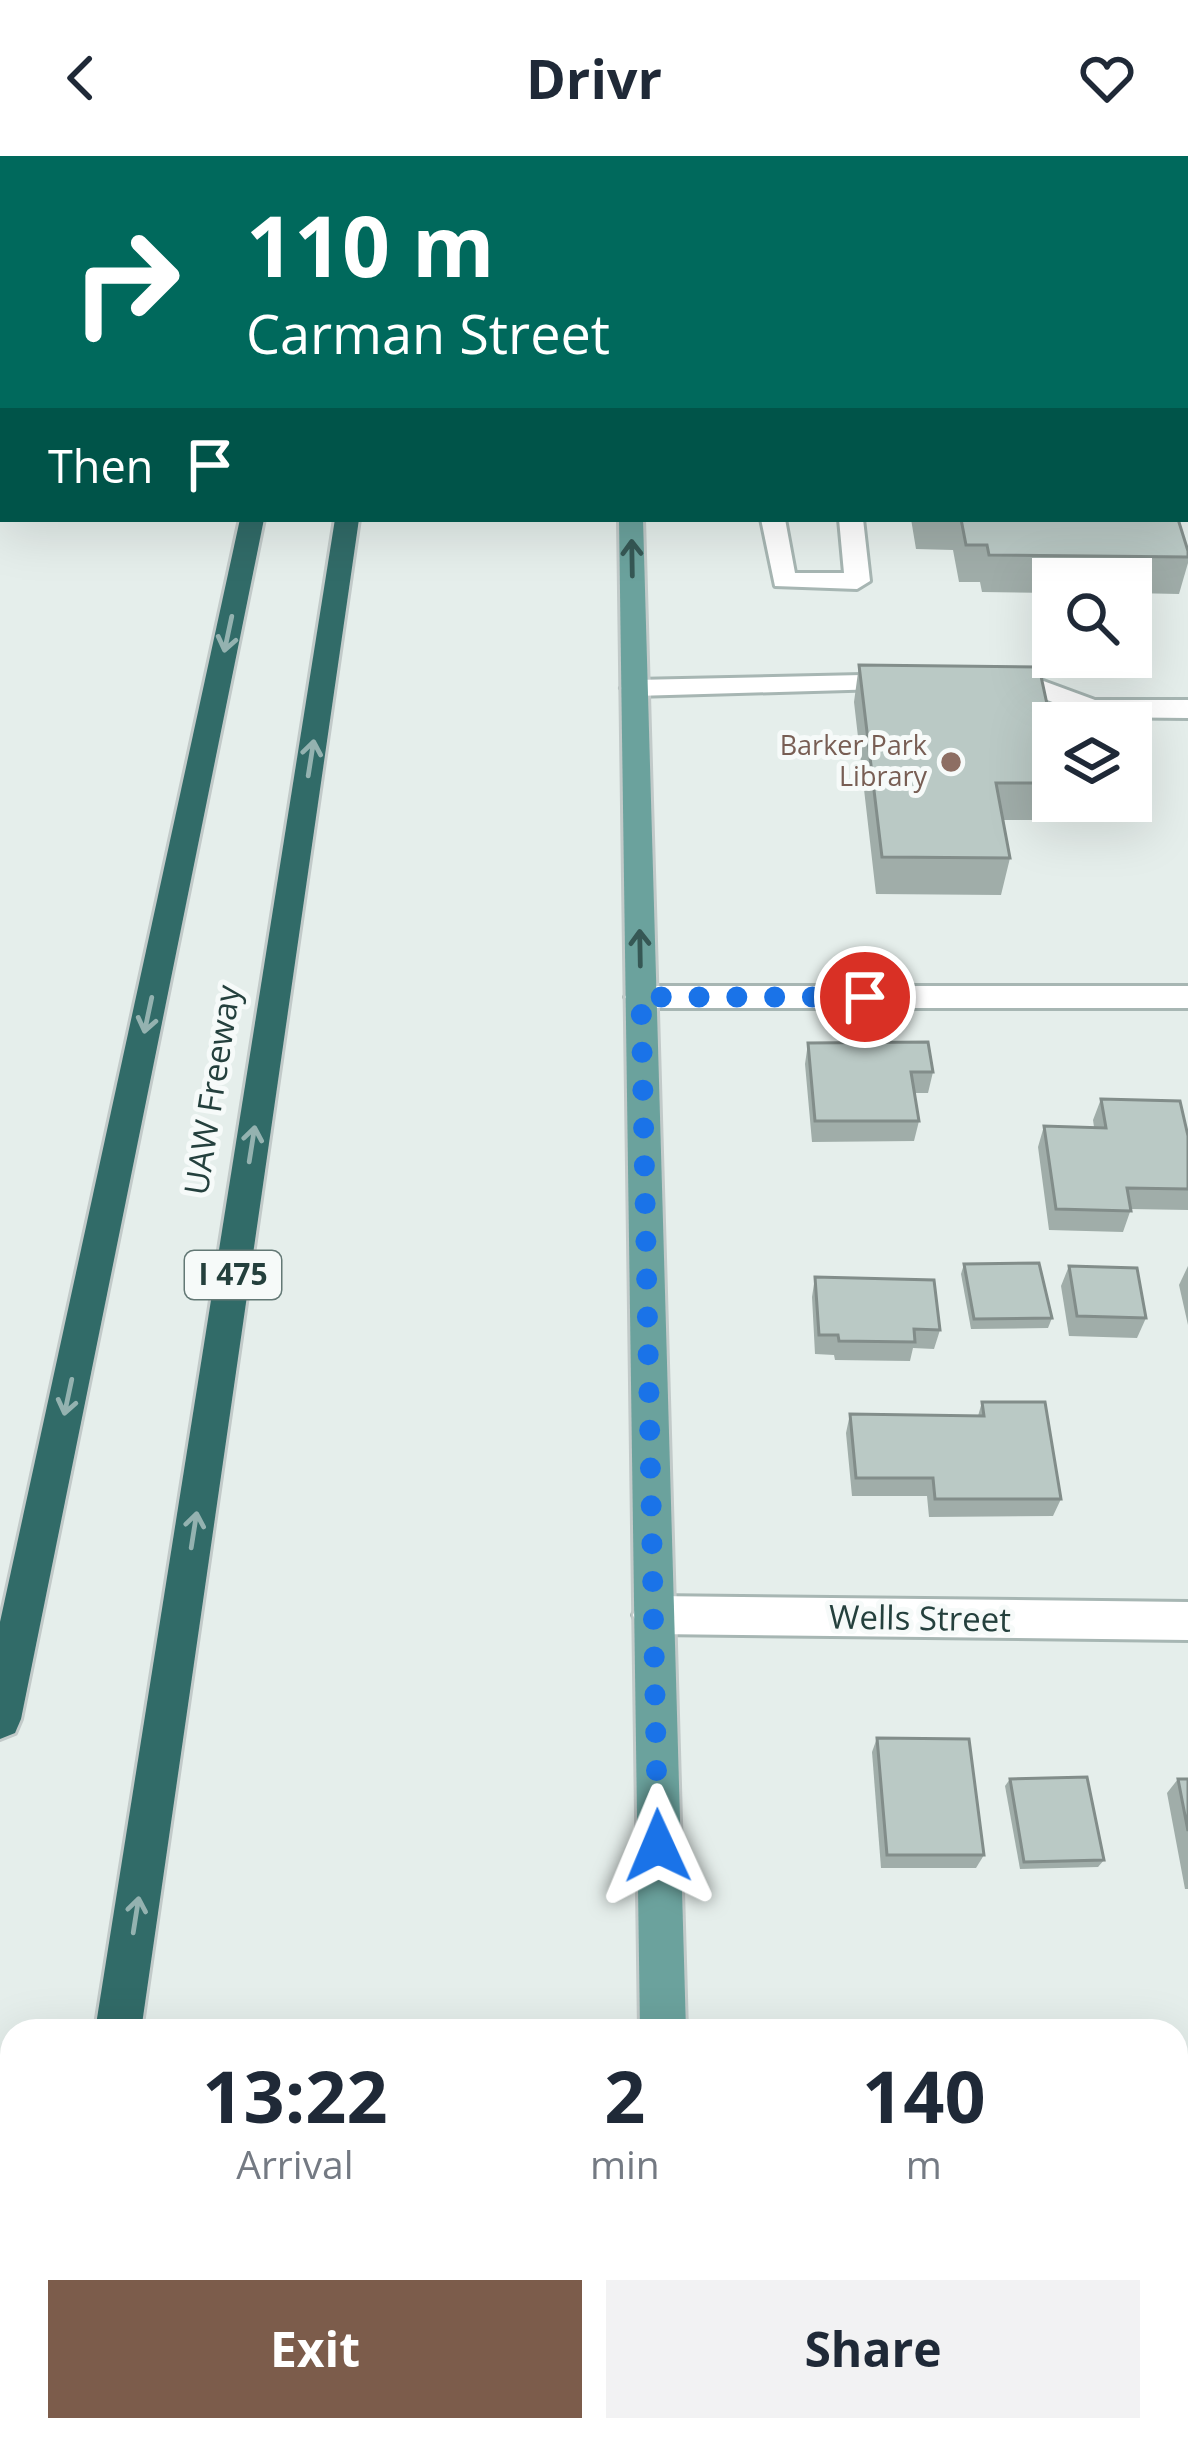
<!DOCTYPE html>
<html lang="en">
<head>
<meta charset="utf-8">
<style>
  body { margin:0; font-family:"Open Sans",sans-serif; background:#f2f2f3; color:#1f2937; height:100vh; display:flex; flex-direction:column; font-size:45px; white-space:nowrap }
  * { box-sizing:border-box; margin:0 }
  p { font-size:39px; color:#747a83 }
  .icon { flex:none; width:66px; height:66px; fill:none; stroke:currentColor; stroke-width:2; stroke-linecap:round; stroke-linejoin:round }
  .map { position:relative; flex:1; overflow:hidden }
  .sheet { position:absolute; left:0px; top:1863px; width:1188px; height:423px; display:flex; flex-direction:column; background:#fff; border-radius:36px 36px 0 0; box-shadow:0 12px 48px #0002 }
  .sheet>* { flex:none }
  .guide { position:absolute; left:0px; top:0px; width:1188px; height:366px; box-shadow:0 12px 48px #0002; background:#00695c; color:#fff; overflow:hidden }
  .buttons { position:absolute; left:1032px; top:402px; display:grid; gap:24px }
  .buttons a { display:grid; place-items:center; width:120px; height:120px; border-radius:0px; background:#fff; box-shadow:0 12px 48px #0002; font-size:60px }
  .pin { position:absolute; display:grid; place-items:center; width:102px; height:102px; color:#fff; margin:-51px; border:6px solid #fff; border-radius:50%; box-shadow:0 3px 12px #0007 }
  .me { position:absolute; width:132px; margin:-66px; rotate:359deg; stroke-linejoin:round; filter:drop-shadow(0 0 9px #0008) }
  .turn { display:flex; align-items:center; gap:42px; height:252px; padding:0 48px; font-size:54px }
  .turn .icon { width:156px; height:156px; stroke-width:2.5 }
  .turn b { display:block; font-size:84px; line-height:102px }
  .then { display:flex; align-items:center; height:114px; padding:0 48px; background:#0003; gap:24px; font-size:45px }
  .eta { display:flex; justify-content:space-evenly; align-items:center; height:204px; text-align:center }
  .eta b { font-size:72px; font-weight:700; line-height:84px }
  .action { display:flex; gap:24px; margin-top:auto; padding:24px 48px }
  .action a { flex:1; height:138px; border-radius:0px; background:#7c5c4b; color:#fff; font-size:48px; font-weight:700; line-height:138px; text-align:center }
  .action a+a { background:#f2f2f3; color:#1f2937 }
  header { display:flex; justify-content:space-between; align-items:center; height:156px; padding:0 48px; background:#fff; font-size:54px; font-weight:700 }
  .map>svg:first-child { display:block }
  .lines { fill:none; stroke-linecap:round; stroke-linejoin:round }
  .minor-casing { stroke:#a7b6b3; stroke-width:6 }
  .major-casing { stroke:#c2cac9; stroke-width:6 }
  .highway-casing { stroke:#c2cac9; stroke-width:6 }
  .minor { fill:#fff; fill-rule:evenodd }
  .major { fill:#6ba29d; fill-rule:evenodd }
  .highway { fill:#316b68; fill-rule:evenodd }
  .wall { fill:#a0ada9 }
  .building { fill:#bac9c5; stroke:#828d8a; stroke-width:3 }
  .oneway { stroke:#365855 }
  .oneway2 { stroke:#94b2b0 }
  .route { stroke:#1a73e8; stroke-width:21; stroke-dasharray:0 37.8 }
  .education-dot { fill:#8d6e63; stroke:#f6faf9; stroke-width:4.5 }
  .labels { text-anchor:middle; stroke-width:10; stroke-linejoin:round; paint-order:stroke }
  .far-education-label { font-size:27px; fill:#785e54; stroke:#f6faf9; text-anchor:end }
  .shield { fill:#f6faf9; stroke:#637875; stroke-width:3 }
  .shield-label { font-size:30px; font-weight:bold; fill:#24403d }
  .street-label { font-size:33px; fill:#24403d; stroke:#f6faf9 }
</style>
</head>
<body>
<header><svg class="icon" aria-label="back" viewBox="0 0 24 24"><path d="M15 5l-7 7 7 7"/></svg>Drivr<svg class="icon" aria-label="heart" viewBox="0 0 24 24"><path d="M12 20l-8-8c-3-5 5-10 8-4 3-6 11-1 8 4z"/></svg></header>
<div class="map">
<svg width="1188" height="2285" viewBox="0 0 1188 2285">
  <rect width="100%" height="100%" fill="#e5eeeb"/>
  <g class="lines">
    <defs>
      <g id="minor">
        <polygon points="0,0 11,0 13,3 3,3 0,9"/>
        <polygon points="767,0 787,0 788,3 768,3"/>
        <polygon points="980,0 1000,0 1001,3 981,3"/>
        <polygon points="1080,0 1100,0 1101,3 1081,3"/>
        <rect x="0" y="194" width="3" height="14"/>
        <polygon points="761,363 785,363 795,417 844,417 839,363 863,363 870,425 857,433 775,430"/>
        <polygon points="907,518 917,520 920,526 917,532 635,540 621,532 635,524"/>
        <polygon points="998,522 1038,523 1095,544 1188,544 1188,562 1092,561 1034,539 988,536 984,530"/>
        <polygon points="641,830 1188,830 1188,852 641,852 630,849 625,841 630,833"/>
        <polygon points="653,1440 1188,1446 1188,1484 653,1478 639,1472 633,1459 639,1446"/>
      </g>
      <g id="major">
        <polygon points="113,0 133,0 112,3"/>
        <rect x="611" y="0" width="20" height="3"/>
        <polygon points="3,325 3,348 0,348 0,326"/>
        <polygon points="619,363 643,363 686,1875 640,1875"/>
        <rect x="646" y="2274" width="52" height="11"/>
      </g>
      <g id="highway">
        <rect x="318" y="0" width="20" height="3"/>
        <rect x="392" y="0" width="20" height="3"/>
        <polygon points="240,363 264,363 21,1563 15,1577 0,1583 0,1466"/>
        <polygon points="335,363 359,363 141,1875 95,1875"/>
        <polygon points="32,2274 84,2274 82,2285 30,2285"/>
      </g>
    </defs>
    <use href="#minor" class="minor-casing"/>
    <use href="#major" class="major-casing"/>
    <use href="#highway" class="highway-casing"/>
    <use href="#minor" class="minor"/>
    <use href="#major" class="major"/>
    <use href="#highway" class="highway"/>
  </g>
  <g class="wall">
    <polygon points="1140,0 1188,0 1188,129 1185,121 1185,3 1139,3"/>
    <polygon points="911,363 1178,363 1188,395 1188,407 1179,438 1131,437 1131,423 1053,423 1053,437 982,436 980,426 959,426 953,394 916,393"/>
    <polygon points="859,509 1053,576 1053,645 1059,645 1054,664 1003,664 1010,702 1001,739 876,738 854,546"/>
    <polygon points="808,887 933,916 928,937 914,937 919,965 914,985 812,986 805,908"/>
    <polygon points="1101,943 1188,980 1188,1054 1131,1053 1123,1076 1049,1074 1038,991 1044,970 1094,971 1093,964"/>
    <polygon points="964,1108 1052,1162 1048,1172 971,1173 961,1118"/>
    <polygon points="1069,1110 1146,1162 1137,1182 1069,1180 1061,1130"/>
    <polygon points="1188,1110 1188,1169 1179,1129"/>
    <polygon points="815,1121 940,1174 934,1193 913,1192 910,1205 835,1204 834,1199 815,1198 812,1141"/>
    <polygon points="982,1246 1061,1343 1053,1360 929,1361 927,1340 852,1340 846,1277 850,1258 978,1260"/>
    <polygon points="877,1582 984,1699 976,1712 881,1712 872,1596"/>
    <polygon points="1010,1623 1104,1704 1098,1711 1020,1713 1005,1630"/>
    <polygon points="1178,1623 1188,1623 1188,1733 1185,1733 1167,1637"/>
    <polygon points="932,2274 1140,2274 1141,2285 932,2285"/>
  </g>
  <g class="building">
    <polygon points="1155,0 1188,0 1188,80 1185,73 1185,3 1156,3"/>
    <polygon points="961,363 1178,363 1188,395 1188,401 989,399 987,389 966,389"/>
    <polygon points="859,509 1039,511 1053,576 1053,627 996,627 1010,702 882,701"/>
    <polygon points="928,886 933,916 911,916 919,965 815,965 808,887"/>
    <polygon points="1101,943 1180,945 1188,980 1188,1033 1127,1032 1131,1055 1056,1053 1044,970 1106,972"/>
    <polygon points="1039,1107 1052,1162 974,1163 964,1108"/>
    <polygon points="1069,1110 1137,1112 1146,1162 1077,1160"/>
    <polygon points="815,1121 934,1124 940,1174 914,1173 915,1186 839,1185 838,1179 819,1179"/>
    <polygon points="982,1246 1045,1246 1061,1343 935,1343 933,1322 856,1322 850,1258 984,1260"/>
    <polygon points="877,1582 969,1583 984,1699 887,1699"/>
    <polygon points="1087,1621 1104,1704 1024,1706 1010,1623"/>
    <polygon points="1178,1623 1188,1623 1188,1675"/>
    <polygon points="1188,2091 1188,2273 1176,2273 1176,2092"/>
    <polygon points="940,2274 1140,2274 1141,2285 941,2285"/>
  </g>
  <defs><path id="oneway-shaft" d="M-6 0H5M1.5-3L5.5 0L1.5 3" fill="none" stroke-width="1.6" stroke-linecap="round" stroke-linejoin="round" transform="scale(3)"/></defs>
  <g class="oneway">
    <use href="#oneway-shaft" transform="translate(632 402) rotate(-91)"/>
    <use href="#oneway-shaft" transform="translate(640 792) rotate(-91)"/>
  </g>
  <g class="oneway2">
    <use href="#oneway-shaft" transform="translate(228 478) rotate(102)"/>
    <use href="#oneway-shaft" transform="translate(311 602) rotate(-81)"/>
    <use href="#oneway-shaft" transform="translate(148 859) rotate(102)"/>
    <use href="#oneway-shaft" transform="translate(252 988) rotate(-81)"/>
    <use href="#oneway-shaft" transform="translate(68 1241) rotate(102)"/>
    <use href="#oneway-shaft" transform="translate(194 1374) rotate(-81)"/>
    <use href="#oneway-shaft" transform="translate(136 1759) rotate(-81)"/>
  </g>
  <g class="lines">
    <polyline class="route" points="658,1690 641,841 865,841"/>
  </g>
  <circle class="education-dot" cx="951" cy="606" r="12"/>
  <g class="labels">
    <g class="far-education-label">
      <text x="927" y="599">Barker Park<tspan x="927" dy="31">Library</tspan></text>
    </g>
    <rect class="shield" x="185" y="1095" width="96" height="48" rx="9"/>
    <g class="shield-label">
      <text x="233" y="1129">I 475</text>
    </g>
    <g class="street-label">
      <text transform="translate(212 934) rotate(-81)" y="12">UAW Freeway</text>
      <text transform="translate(920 1462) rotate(1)" y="12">Wells Street</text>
    </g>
  </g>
</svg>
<div class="buttons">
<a><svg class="icon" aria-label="search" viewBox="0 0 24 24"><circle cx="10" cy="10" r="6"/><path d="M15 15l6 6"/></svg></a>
<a><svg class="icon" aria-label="layers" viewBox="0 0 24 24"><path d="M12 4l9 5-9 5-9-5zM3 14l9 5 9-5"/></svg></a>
</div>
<div class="pin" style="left:865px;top:841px;background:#d93025"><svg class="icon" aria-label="arrive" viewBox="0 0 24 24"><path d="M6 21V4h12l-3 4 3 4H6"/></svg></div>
<svg class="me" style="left:658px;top:1690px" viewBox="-20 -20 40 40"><path d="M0-17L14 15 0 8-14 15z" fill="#1a73e8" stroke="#fff" stroke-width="4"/></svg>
<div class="guide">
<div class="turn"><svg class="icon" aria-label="right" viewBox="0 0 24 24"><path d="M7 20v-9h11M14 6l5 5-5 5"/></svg><div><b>110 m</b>Carman Street</div></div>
<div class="then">Then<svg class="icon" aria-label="arrive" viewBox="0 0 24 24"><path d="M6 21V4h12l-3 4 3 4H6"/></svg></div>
</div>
<section class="sheet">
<div class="eta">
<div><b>13:22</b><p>Arrival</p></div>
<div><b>2</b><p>min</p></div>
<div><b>140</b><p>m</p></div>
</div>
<div class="action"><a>Exit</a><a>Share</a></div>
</section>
</div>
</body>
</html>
